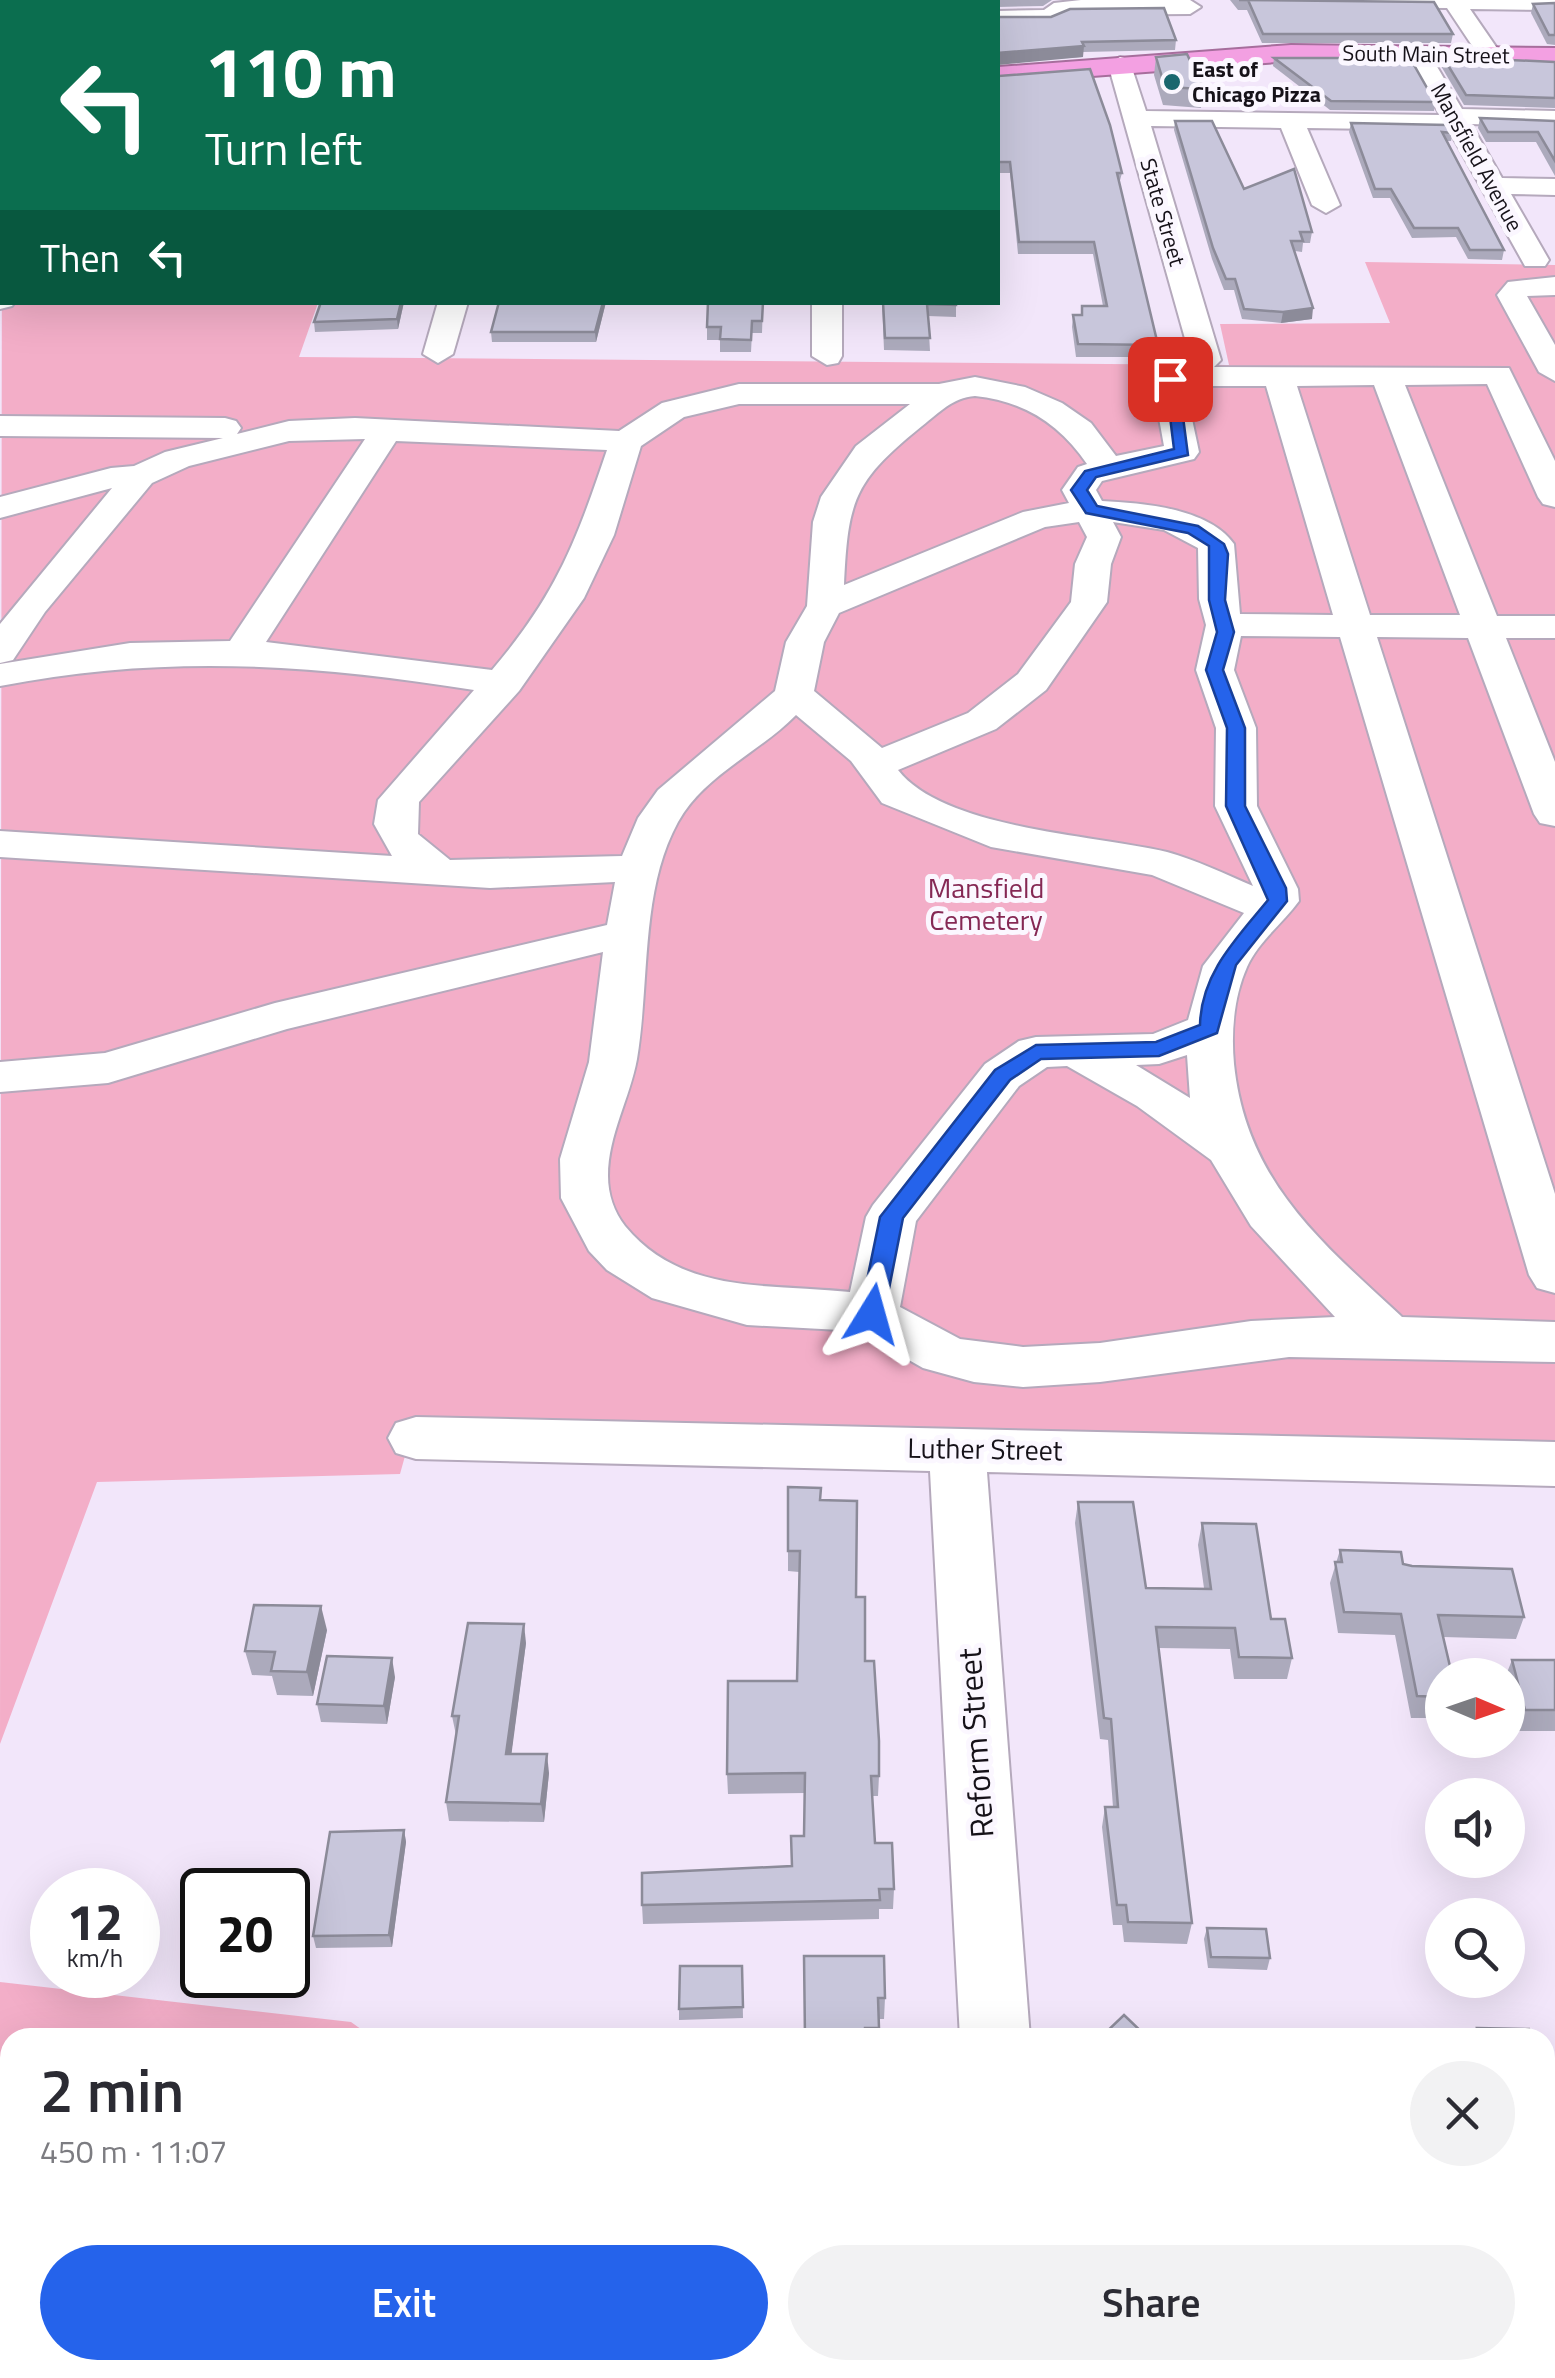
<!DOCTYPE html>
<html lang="en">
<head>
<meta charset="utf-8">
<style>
  body { margin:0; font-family:"Titillium Web",sans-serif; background:#f2f2f3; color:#2b2b33; height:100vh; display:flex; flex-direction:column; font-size:38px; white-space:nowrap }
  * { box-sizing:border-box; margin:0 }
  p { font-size:32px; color:#7c7c81 }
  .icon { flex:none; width:55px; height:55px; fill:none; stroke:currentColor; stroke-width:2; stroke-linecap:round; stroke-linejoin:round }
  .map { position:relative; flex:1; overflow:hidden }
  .sheet { position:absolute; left:0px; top:2028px; width:1555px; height:352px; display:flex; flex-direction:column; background:#fff; border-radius:30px 30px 0 0; box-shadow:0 10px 40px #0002 }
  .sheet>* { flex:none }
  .banner { position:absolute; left:0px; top:0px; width:1000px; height:305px; box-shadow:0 10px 40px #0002; background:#0b6e4f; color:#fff; overflow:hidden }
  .needle { width:65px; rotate:92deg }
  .controls { position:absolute; left:1425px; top:1658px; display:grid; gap:20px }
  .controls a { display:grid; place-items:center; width:100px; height:100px; border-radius:50%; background:#fff; box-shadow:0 10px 40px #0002; font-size:50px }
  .speed { position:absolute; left:30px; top:1868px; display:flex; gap:20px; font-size:50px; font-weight:700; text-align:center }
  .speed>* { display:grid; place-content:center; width:130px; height:130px; border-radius:50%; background:#fff; box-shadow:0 10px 40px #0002; line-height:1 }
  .speed small { font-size:25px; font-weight:400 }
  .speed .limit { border:5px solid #111; border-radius:15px; background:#fff; color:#111 }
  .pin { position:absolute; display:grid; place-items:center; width:85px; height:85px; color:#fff; margin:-42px; border-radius:20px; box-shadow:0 5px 15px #0006 }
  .me { position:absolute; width:110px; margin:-55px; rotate:8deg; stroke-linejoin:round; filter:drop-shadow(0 0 8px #0008) }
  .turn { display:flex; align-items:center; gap:35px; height:210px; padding:0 40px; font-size:45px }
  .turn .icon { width:130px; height:130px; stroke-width:2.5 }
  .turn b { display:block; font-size:70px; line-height:85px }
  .then { display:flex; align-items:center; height:95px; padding:0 40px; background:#0003; gap:20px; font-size:38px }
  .round { display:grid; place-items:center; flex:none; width:105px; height:105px; border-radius:52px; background:#f2f2f3 }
  .summary { display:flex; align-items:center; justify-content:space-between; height:170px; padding:0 40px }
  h1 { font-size:60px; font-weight:600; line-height:75px }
  .button { display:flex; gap:20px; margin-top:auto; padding:20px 40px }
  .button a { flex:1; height:115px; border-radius:60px; background:#2563eb; color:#fff; font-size:40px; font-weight:600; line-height:115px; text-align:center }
  .button a+a { background:#f2f2f3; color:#2b2b33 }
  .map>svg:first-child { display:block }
  .green { fill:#f3aec8 }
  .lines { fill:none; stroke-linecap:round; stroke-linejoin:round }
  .minor-casing { stroke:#b5a9bc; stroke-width:4 }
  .highway-casing { stroke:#a66e9c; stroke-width:4 }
  .minor { fill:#fff; fill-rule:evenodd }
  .highway { fill:#f3a0e2; fill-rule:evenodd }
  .wall { fill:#acaabc }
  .shaded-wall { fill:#8c8b99 }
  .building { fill:#c8c6db; stroke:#8c8b99; stroke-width:2.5 }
  .route { fill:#2563eb; stroke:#184099; stroke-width:2.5 }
  .poi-dot { fill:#1a666e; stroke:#fbf7ff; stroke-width:4 }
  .labels { text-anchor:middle; stroke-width:10; stroke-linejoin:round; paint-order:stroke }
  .far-street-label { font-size:22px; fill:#161219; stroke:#fbf7ff }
  .far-poi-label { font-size:22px; font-weight:bold; fill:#161219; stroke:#fbf7ff; text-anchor:start }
  .park-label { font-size:28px; fill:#852854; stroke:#fbf7ff }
  .street-label { font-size:28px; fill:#161219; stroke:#fbf7ff }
  .near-street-label { font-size:32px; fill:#161219; stroke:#fbf7ff }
</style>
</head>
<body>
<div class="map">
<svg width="1555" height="2378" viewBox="0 0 1555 2378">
  <rect width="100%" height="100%" fill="#f2e6fa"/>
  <g class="green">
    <polygon points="2,165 2,302 318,303 299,357 1229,365 1220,324 1390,323 1365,262 1555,265 1555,1461 410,1438 400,1474 97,1482 0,1744"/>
    <polygon points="0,1982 351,2022 372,2037 10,2038 10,2370 336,2370 324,2378 0,2378"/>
  </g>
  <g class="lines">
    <defs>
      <g id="minor">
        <rect x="637" y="0" width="22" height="2"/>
        <rect x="907" y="0" width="22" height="2"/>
        <polygon points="1081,0 1190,0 1201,7 1190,14 1068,15 1050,24 998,25 998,11 1044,10 1054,3"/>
        <polygon points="1317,0 1555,0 1555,10 1470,9 1501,54 1489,61 1481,59 1447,8 1328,7"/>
        <path d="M1418,46L1426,48L1462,109L1555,111V127L1471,124L1502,178L1555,179V195L1511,194L1549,260L1545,266H1525L1449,130L1307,128L1340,205L1326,213L1312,205L1281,128L1151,126L1221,360L1214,367L1509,368L1555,461V507L1543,504L1538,497L1487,384L1405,385L1497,616H1555V638H1506L1555,762V826L1540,823L1534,814L1468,638L1377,637L1555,1194V1293L1537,1288L1529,1275L1340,637L1241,636L1234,670L1256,728L1257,806L1298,889L1299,901C1283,923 1258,942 1247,967C1234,996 1231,1032 1234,1064C1246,1181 1321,1242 1402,1317L1555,1322V1362L1289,1357L1100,1382L1023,1387L974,1382L923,1368L858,1331L747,1325L652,1298L607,1270L589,1251L561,1198L560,1159L589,1062L603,952L287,1029L108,1083L0,1092V1062L105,1053L275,1003L607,925L615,882L490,888L0,857V831L392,856L374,824L378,800L474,690C310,664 164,654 0,686V664L130,643L230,641L365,439L289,441L189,466L152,483L45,612L13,660L0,663V624L112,488L0,518V497L111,468L134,466L165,452L223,438L0,436V416L225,418L236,421L241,428L237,434L289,421L355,418L619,431L662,403L739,384H939L975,377L1025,387L1062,403L1091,423L1116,456L1164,446L1153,385L1166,370L1199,367L1191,360L1108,64L1120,57L1129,59L1146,111L1440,115L1406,53ZM1374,385L1460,615H1370L1297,386ZM1185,386H1266L1333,615L1240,614L1234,544C1209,508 1142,503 1102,501L1096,490L1102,481L1194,459L1199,452ZM975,396C1024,401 1060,424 1087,464L1078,467L1062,490L1069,503L1023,512L844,585C848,499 854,481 922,426C940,412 952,398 975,396ZM739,404H910L856,446L821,497L813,522L807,606L786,642L775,691L658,790L638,818L622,856L450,860L418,834L419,802L519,691L584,598L614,535L641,446L684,417ZM396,441L607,450C576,542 556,595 492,670L266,642ZM1079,522L1087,537L1075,564L1071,602L1018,674L968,713L882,748L814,691L824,642L839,613L1045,527ZM1113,522L1164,530L1198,548L1199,599L1206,625L1196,670L1216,728L1215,806L1253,886C1225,874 1196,860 1167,852C1095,835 944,829 898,770L996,729L1046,690L1107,602L1111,564L1121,537ZM796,715L851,761L882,803L991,847L1152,875L1244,913L1203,966L1188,1020L1153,1034L1036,1037L1019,1041L985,1064L873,1205L866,1217L850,1292C770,1283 683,1296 625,1226C614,1212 608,1194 608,1176C608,1135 630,1098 637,1059C650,981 640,891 678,822C704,775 760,752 796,715ZM1187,1055L1190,1098L1136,1065L1159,1064ZM1067,1066L1137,1106L1211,1160L1251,1226L1335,1317L1251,1321L1100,1343L1023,1347L960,1339L900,1307L916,1221L1019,1086L1047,1067Z"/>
        <polygon points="2,153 2,169 0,170 0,154"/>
        <polygon points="1555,277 1555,295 1527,296 1555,345 1555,381 1539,372 1497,295 1508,282"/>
        <polygon points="0,291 2,302 15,302 12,306 0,309"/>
        <polygon points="438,302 468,302 453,354 438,363 423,354"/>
        <polygon points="812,302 842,302 842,356 838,363 827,365 812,356"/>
        <polygon points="416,1417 1555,1442 1555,1486 987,1472 1030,2038 960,2038 930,1471 416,1459 396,1453 388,1438 396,1423"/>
        <rect x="978" y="2370" width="78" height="8"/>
      </g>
      <polygon id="highway" points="1291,45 1555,48 1555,64 1291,61 998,83 998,67"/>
    </defs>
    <use href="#minor" class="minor-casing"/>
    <use href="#highway" class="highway-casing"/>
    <use href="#minor" class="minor"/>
    <use href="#highway" class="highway"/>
  </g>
  <g class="wall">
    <polygon points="0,0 56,0 54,2 2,2 2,98 0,98"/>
    <polygon points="946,0 1052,0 1043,6 998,7 998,2 946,2"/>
    <polygon points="1230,0 1327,0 1453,34 1451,43 1262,43 1247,10 1238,10"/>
    <polygon points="1555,3 1555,45 1547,44 1531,13 1533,4"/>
    <polygon points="998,17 1176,40 1175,50 1083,52 1083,57 998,63"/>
    <polygon points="1156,57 1203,89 1201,108 1163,105 1154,75"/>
    <polygon points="1443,57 1555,62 1555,108 1464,105 1441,66"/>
    <polygon points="1274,58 1435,102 1434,111 1330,110 1273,66"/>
    <polygon points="998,75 1122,173 1119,184 1158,345 1157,357 1076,357 1072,327 1073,315 1081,315 1082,306 1103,306 1093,254 1018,254 1010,173 998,173"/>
    <polygon points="1480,118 1555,121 1555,176 1536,142 1486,142 1478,128"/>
    <polygon points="1175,121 1244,189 1312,232 1310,243 1303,243 1302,252 1295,251 1312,319 1281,323 1242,319 1234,290 1224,290 1212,259 1174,130"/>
    <polygon points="1351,123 1453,133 1451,141 1446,141 1504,250 1502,260 1468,259 1456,237 1412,238 1390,198 1373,198 1349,132"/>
    <polygon points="321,302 404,302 398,329 315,332 314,322"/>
    <polygon points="606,302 596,342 492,342 491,332"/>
    <polygon points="763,302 762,333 752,333 751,352 720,352 720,340 707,340 707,327"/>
    <polygon points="882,302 956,302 956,317 928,316 930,351 884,350"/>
    <polygon points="788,1487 820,1500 856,1597 879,1776 878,1796 872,1796 875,1843 894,1889 893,1909 879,1909 879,1919 643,1924 642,1905 791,1866 791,1836 804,1836 805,1793 728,1794 727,1774 797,1681 799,1572 788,1571"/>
    <polygon points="1078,1502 1146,1588 1204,1588 1198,1545 1202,1523 1271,1619 1292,1658 1287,1679 1234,1679 1230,1649 1158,1648 1192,1923 1187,1944 1124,1942 1122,1925 1113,1925 1102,1827 1105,1807 1113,1807 1108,1740 1100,1739 1075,1523"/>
    <polygon points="1340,1550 1403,1564 1524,1617 1516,1639 1443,1637 1442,1718 1411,1718 1395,1635 1338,1633 1330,1583"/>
    <polygon points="327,1630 313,1696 277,1695 272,1676 252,1675 245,1651"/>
    <polygon points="526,1643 511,1754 549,1773 544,1822 449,1821 446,1802 456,1735 452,1716"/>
    <polygon points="1512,1660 1555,1660 1555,1731 1517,1731 1508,1694 1508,1675 1506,1675"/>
    <polygon points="395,1677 387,1724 321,1722 317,1704"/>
    <polygon points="404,1830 406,1842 392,1947 316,1948 313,1936"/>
    <polygon points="1207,1928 1270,1958 1267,1970 1208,1968 1204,1939"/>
    <polygon points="804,1956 885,1998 884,2019 878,2019 878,2038 804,2038"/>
    <polygon points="742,1966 743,2018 679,2020 679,2009"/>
    <polygon points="1545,2152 1555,2163 1555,2288 1545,2288"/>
  </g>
  <g class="shaded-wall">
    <polygon points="1084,46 1083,57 998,65 998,53"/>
    <polygon points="401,302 404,302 398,329 397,319"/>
    <polygon points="603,302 606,302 596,342 595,332"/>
    <polygon points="1313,308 1312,319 1281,323 1283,312"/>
    <polygon points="321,1606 327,1630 313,1696 307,1672"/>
    <polygon points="524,1624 526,1643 509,1773 506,1754"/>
    <polygon points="392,1658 395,1677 387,1724 384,1706"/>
    <polygon points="547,1754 549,1773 544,1822 541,1804"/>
    <polygon points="404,1830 406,1842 392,1947 389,1935"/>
  </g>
  <g class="building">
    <polygon points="0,0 38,0 37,2 2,2 2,83 0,83"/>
    <polygon points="130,0 201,0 199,2 128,2"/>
    <polygon points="283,0 332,0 331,2 281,2"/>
    <polygon points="414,0 607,0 606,2 413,2"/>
    <polygon points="694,0 883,0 884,2 693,2"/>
    <polygon points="947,0 998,0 998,5 998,2 948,2"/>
    <polygon points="1239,0 1434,2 1453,34 1263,34 1248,0"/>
    <polygon points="1555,3 1555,35 1549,35 1533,4"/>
    <polygon points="1164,8 1176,40 1082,42 1084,46 998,53 998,58 998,17 1051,17 1070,9"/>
    <polygon points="1187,54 1203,89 1165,87 1156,57"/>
    <polygon points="1443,57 1555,62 1555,98 1466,95"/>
    <polygon points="1274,58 1410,58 1435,102 1331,101"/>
    <polygon points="1090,69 1110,125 1122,173 1117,173 1158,345 1078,344 1073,315 1082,315 1082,306 1107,306 1094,242 1019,242 1010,162 998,162 998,75 999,76"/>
    <polygon points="1480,118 1555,121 1555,161 1538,132 1488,132"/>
    <polygon points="1175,121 1212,121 1244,189 1294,169 1312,232 1300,232 1303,241 1291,241 1313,308 1283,312 1244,309 1235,279 1226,279 1213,248"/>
    <polygon points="1351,123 1448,125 1453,133 1442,132 1504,250 1470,250 1458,228 1414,228 1391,189 1375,189"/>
    <polygon points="321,302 401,302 397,319 314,322"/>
    <polygon points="499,302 603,302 595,332 491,332"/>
    <polygon points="708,302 763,302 762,321 752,321 751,340 720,339 721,327 707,327"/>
    <polygon points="883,302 956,302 956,305 927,304 930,338 885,338"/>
    <polygon points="788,1487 821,1488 820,1500 857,1501 856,1597 865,1597 865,1661 874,1661 879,1741 879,1776 871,1776 875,1843 892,1843 894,1889 879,1889 880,1900 642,1905 642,1873 792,1866 791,1836 804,1836 805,1773 727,1774 728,1681 797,1681 800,1551 788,1551"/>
    <polygon points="1078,1502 1133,1502 1146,1588 1211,1589 1202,1523 1256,1524 1271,1619 1285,1619 1292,1658 1239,1657 1235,1628 1156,1627 1192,1923 1128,1922 1126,1905 1117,1905 1105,1807 1118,1807 1111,1719 1104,1718"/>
    <polygon points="1340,1550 1401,1552 1403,1564 1412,1566 1512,1569 1524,1617 1438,1615 1452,1675 1442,1675 1442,1697 1417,1696 1401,1614 1344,1612 1335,1562 1342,1562"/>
    <polygon points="254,1605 321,1606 307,1672 271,1671 275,1652 245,1651"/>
    <polygon points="468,1623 524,1624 506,1754 547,1754 541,1804 446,1802 459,1716 452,1716"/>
    <polygon points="327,1656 392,1658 384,1706 317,1704"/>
    <polygon points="1512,1660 1555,1660 1555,1710 1525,1710"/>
    <polygon points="404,1830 389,1935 313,1936 330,1832"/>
    <polygon points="1207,1928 1266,1929 1270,1958 1211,1957"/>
    <polygon points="804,1956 884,1956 885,1998 878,1998 879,2028 865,2028 865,2038 805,2038"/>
    <polygon points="680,1966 742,1966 743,2007 679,2009"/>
    <polygon points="1124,2015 1148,2038 1100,2038"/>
    <polygon points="1477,2028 1529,2029 1531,2038 1480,2038"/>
    <polygon points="1545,2152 1553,2152 1555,2163 1555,2267 1545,2267"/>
    <polygon points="802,2370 874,2370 874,2378 678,2378"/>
  </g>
  <path class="route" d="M1165,376L1178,379L1188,455L1096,477L1087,490L1097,506L1198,526L1224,544L1228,554L1225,600L1234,632L1223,670L1245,728V806L1286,888L1287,901L1236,965L1217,1033L1159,1056L1041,1059L1010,1080L903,1218L884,1314L872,1323L863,1320L860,1314L880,1217L995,1070L1036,1045L1156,1042L1200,1025C1201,973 1237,938 1268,900L1226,806L1227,728L1206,670L1217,632L1209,600V546L1188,533L1086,513L1071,490L1085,471L1174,449Z"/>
  <circle class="poi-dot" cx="1172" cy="82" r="10"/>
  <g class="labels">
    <g class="far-street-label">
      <text transform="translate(1426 54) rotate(1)" y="8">South Main Street</text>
      <text transform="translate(1477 157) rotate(61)" y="8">Mansfield Avenue</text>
      <text transform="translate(1163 212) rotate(74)" y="8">State Street</text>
    </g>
    <g class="far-poi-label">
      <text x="1192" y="77">East of<tspan x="1192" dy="25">Chicago Pizza</tspan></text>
    </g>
    <g class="park-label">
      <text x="986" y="898">Mansfield<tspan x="986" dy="32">Cemetery</tspan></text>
    </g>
    <g class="street-label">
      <text transform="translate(985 1449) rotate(1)" y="10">Luther Street</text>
    </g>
    <g class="near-street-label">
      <text transform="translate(976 1743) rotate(-94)" y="11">Reform Street</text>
    </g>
  </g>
</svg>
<div class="controls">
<a><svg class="needle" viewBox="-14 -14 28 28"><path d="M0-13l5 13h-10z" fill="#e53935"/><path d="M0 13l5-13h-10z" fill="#7c7c81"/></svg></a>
<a><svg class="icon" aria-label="sound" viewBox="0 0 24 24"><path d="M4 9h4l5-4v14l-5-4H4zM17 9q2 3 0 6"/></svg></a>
<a><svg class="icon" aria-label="search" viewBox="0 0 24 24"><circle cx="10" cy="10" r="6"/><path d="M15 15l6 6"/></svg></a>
</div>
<div class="speed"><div>12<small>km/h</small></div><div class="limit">20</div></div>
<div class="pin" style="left:1170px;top:379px;background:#d93025"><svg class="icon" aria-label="arrive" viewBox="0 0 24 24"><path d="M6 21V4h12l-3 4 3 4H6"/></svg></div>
<svg class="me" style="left:872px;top:1314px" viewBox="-20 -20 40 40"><path d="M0-17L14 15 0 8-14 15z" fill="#2563eb" stroke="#fff" stroke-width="4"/></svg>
<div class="banner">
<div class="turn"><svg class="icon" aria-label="left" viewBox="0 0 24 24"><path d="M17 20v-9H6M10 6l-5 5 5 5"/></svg><div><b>110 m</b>Turn left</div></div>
<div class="then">Then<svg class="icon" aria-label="left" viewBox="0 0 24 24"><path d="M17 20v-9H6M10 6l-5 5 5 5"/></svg></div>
</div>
<section class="sheet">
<div class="summary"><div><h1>2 min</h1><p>450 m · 11:07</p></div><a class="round"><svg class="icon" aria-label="close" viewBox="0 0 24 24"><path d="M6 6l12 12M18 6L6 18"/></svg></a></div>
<div class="button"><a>Exit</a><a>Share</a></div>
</section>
</div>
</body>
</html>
